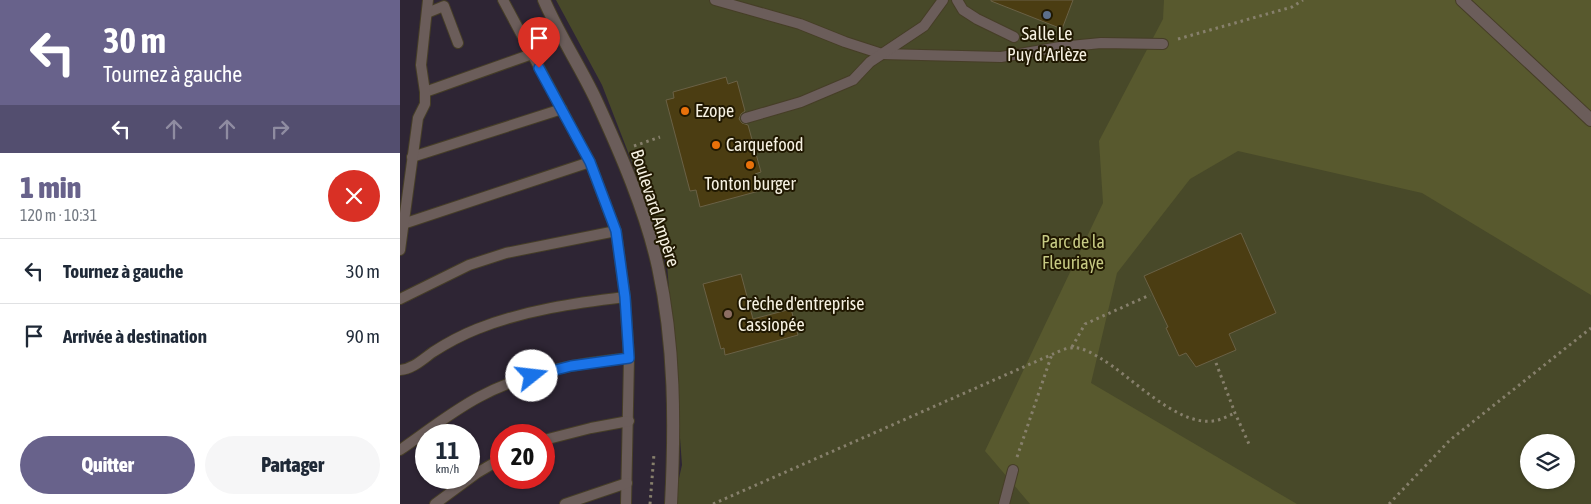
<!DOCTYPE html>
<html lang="fr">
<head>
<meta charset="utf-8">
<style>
  body { margin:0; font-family:"Asap Condensed",sans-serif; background:#f6f6f7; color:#1f2937; height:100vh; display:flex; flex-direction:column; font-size:19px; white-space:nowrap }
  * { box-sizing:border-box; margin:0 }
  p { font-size:16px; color:#747a83 }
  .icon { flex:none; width:28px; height:28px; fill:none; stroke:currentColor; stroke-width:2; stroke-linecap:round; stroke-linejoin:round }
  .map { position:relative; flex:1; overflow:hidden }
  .sheet { display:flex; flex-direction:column; background:#fff; width:400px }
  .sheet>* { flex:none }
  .banner { background:#68628b; color:#fff; overflow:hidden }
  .buttons { position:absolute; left:1120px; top:434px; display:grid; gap:10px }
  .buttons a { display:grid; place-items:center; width:55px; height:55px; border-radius:50%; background:#fff; box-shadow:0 1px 4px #0004; font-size:25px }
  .speed { position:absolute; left:15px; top:424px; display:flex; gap:10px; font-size:25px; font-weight:700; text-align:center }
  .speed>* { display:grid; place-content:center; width:65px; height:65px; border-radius:50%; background:#fff; box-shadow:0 1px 4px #0004; line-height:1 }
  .speed small { font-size:12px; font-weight:400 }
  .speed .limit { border:8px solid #d22; background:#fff; color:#111 }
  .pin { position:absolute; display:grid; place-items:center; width:42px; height:42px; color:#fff; margin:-51px -21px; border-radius:50% 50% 50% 0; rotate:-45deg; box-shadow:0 0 5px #0007 }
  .pin .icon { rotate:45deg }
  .me { position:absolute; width:55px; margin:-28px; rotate:74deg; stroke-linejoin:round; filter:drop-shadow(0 0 4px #0008) }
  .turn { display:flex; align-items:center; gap:18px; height:105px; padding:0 20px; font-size:22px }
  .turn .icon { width:65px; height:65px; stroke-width:2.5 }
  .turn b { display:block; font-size:35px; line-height:42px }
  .lanes { display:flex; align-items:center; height:48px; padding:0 20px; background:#0003; justify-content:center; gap:25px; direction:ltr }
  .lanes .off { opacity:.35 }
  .round { display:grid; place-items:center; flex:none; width:52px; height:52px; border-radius:26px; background:#f6f6f7 }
  .headline { display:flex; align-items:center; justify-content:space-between; height:85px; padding:0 20px }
  h1 { font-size:30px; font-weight:800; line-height:38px; color:#68628b }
  .primary-button { display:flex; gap:10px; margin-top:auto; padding:10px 20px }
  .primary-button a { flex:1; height:58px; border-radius:30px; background:#68628b; color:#fff; font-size:20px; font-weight:800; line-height:58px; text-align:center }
  .primary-button a+a { background:#f6f6f7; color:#1f2937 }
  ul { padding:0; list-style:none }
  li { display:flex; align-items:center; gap:15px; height:65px; padding:0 20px; border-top:1px solid #e0e1e3 }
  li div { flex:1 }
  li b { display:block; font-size:19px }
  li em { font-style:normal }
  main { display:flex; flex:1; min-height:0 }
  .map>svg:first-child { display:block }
  .commercial { fill:#2e2534; fill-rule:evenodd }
  .green { fill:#484929; fill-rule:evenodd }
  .forest { fill:#58592e }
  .building { fill:#4b3d12; stroke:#6a6146 }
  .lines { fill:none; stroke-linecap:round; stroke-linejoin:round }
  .service-casing { stroke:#463e27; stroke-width:12 }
  .pedestrian-casing { stroke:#463e27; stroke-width:14 }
  .minor-casing { stroke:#463e27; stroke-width:14 }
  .path { stroke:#87806c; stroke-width:3; stroke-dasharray:2.5 4; stroke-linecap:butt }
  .service { stroke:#6b5d5a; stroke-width:10 }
  .pedestrian { stroke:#6b5d5a; stroke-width:12 }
  .minor { stroke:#6b5d5a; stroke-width:12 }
  .route-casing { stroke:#114b97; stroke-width:12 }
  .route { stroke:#1a73e8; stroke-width:9 }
  .service-dot { fill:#5c6f8a; stroke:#201801; stroke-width:2 }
  .food-dot { fill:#e8710a; stroke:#201801; stroke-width:2 }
  .education-dot { fill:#8d6e63; stroke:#201801; stroke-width:2 }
  .labels { text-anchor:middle; stroke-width:4; stroke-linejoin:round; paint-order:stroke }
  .poi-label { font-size:18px; fill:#f6f1e2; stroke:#201801; text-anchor:start }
  .street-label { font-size:18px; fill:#f6f1e2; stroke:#201801 }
  .park-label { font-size:18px; fill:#c7ca83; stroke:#201801 }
</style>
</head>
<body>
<main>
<section class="sheet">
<div class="banner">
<div class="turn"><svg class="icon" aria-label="left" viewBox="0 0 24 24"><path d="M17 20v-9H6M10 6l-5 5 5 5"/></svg><div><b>30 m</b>Tournez à gauche</div></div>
<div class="lanes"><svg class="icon" aria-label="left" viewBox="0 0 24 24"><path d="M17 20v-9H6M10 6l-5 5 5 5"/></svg><svg class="icon off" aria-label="ahead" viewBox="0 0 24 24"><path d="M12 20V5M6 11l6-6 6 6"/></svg><svg class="icon off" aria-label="ahead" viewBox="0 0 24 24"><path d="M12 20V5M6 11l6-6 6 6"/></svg><svg class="icon off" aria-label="right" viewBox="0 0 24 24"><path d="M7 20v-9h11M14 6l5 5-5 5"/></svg></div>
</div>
<div class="headline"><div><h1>1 min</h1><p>120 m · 10:31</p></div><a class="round" style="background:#d93025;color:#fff"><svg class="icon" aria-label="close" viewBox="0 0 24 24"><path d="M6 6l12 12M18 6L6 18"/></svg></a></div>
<ul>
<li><svg class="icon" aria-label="left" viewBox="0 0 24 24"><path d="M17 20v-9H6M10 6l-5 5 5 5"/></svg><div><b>Tournez à gauche</b></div><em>30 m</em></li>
<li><svg class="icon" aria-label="arrive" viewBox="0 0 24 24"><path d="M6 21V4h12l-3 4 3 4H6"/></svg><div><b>Arrivée à destination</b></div><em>90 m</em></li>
</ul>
<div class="primary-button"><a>Quitter</a><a>Partager</a></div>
</section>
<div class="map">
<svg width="1191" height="504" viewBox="0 0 1191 504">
  <rect width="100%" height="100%" fill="#292108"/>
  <path class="commercial" d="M0,0H1191V504H0ZM26,435H69V478H26ZM101,435H144V478H101ZM1129,442H1166V480H1129Z"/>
  <path class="green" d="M156,0H1191V504H273L282,465L266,250L202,85ZM1129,442H1166V480H1129Z"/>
  <polygon class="forest" points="764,0 1191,0 1191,295 1022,193 838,151 790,179 717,273 691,383 897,504 630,504 585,451 703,203 699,141 763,19"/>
  <g class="building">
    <polygon points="591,0 673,0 662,29 591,1"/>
    <polygon points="326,77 328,84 337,81 345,111 341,114 339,119 342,123 348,125 361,172 355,174 359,191 300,207 296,190 290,191 266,100 274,98 273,92"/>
    <polygon points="841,233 876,313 829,334 836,350 796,367 786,353 779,356 766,328 768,327 744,276"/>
    <polygon points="341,274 353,319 391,309 398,335 325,355 324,348 321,349 303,284"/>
  </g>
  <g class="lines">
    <defs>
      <g id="service">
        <polyline points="103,0 190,162 216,231 225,297 229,358 226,504"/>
        <polyline points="315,0 400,24 445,42 482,54 601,57 660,47 701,43 763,44"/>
        <polyline points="557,0 563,10 577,19 614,37"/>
        <polyline points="27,13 44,6 58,43"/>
        <polyline points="25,92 132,54"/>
        <polyline points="346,118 401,102 453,80 470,62 524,26 543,0"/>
        <polyline points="12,157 162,109"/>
        <polyline points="3,224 190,162"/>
        <polyline points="0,250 18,118 25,104 25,92 21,65 28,0"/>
        <polyline points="0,299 69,265 106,253 216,231"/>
        <path d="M0,370C13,369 23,359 33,352C47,343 62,335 77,329C125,310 175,303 225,297"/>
        <polyline points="144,440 191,428 229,421"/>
        <path d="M0,450C26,432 51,412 79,397C125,372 178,363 229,358"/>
        <polyline points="35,504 77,473 101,459"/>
        <polyline points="165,504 227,483"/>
        <polyline points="604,504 613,470"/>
      </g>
      <polyline id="pedestrian" points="1062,0 1191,120"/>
      <path id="minor" d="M144,0C159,35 180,66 196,100C220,152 246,212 258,267C275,345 275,424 271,504"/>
    </defs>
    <use href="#service" class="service-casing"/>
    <use href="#pedestrian" class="pedestrian-casing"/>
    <use href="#minor" class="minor-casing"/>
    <g class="path">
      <polyline points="778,39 892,7 903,0"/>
      <polyline points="234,146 260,137"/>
      <polyline points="672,347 685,324 750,295"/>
      <polyline points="816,363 835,413 849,444"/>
      <polyline points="617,457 652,354"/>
      <polyline points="250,504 254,454"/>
      <path d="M313,504L653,354C658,352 665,348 671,348C680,346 692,353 700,358C730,375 776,426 813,421C821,420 828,416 835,413"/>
      <polyline points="989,504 1050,440 1191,328"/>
    </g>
    <use href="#service" class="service"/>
    <use href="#pedestrian" class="pedestrian"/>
    <use href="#minor" class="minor"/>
  </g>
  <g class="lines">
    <defs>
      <polyline id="route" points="132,376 171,366 229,358 225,297 216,231 190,162 139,68"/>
    </defs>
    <use href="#route" class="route-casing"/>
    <use href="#route" class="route"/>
  </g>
  <circle class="service-dot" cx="647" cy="15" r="5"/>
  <g class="food-dot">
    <circle cx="285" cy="111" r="5"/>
    <circle cx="316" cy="145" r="5"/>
    <circle cx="350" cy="165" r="5"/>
  </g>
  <circle class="education-dot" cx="328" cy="314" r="5"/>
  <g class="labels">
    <g class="poi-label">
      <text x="647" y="40" text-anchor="middle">Salle Le<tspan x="647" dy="21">Puy d’Arlèze</tspan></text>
      <text x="295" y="117">Ezope</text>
      <text x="326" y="151">Carquefood</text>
      <text x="350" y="190" text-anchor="middle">Tonton burger</text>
      <text x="338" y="310">Crèche d'entreprise<tspan x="338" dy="21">Cassiopée</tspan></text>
    </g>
    <g class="street-label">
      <text transform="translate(255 208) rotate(72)" y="6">Boulevard Ampère</text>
    </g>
    <g class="park-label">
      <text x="673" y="248">Parc de la<tspan x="673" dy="21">Fleuriaye</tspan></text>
    </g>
  </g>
</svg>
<div class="buttons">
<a><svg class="icon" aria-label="layers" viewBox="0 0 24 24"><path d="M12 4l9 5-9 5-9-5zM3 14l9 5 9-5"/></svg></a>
</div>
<div class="speed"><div>11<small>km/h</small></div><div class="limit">20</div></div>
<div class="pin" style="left:139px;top:68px;background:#d93025"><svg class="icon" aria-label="arrive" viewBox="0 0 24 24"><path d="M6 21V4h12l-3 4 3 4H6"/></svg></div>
<svg class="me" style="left:132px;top:376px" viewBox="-20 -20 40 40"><circle r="19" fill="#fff"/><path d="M0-13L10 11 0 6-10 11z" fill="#1a73e8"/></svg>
</div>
</main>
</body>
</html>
